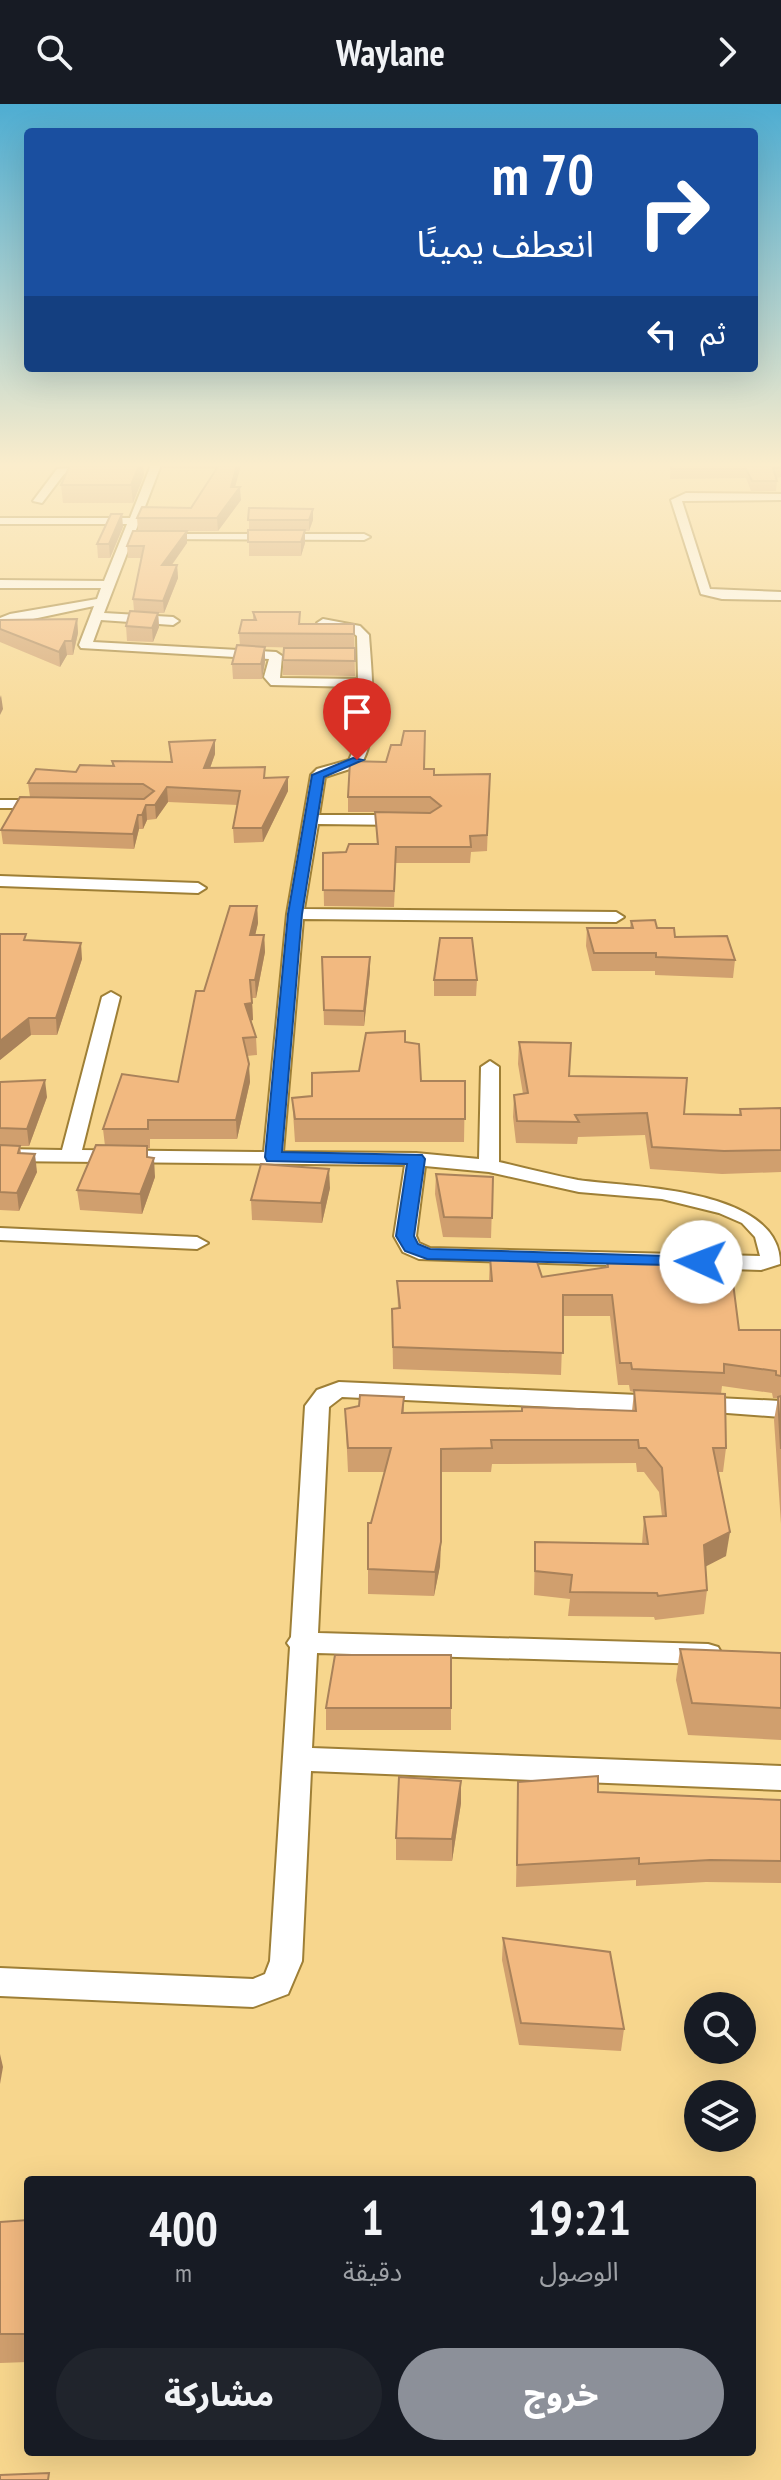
<!DOCTYPE html>
<html lang="ar">
<head>
<meta charset="utf-8">
<style>
  body { margin:0; font-family:"PT Sans Narrow","Noto Sans Arabic",sans-serif; background:#20242c; color:#f1f3f6; direction:rtl; height:100vh; display:flex; flex-direction:column; font-size:30px; white-space:nowrap }
  * { box-sizing:border-box; margin:0 }
  p { font-size:26px; color:#9ea1a6 }
  .icon { flex:none; width:44px; height:44px; fill:none; stroke:currentColor; stroke-width:2; stroke-linecap:round; stroke-linejoin:round }
  .map { position:relative; flex:1; overflow:hidden; direction:ltr }
  .side { position:absolute; left:24px; top:2072px; width:732px; height:280px; display:flex; flex-direction:column; background:#171b24; border-radius:8px; box-shadow:0 8px 32px #0002; direction:rtl }
  .side>* { flex:none }
  .top-card { position:absolute; left:24px; top:24px; width:734px; height:244px; border-radius:8px; box-shadow:0 8px 32px #0002; direction:rtl; background:#1a4fa0; color:#fff; overflow:hidden }
  .tools { position:absolute; left:684px; top:1888px; display:grid; gap:16px }
  .tools a { display:grid; place-items:center; width:72px; height:72px; border-radius:50%; background:#171b24; box-shadow:0 8px 32px #0002; font-size:40px }
  .pin { position:absolute; display:grid; place-items:center; width:68px; height:68px; color:#fff; margin:-82px -34px; border-radius:50% 50% 50% 0; rotate:-45deg; box-shadow:0 0 8px #0007 }
  .pin .icon { rotate:45deg }
  .me { position:absolute; width:88px; margin:-44px; rotate:272deg; stroke-linejoin:round; filter:drop-shadow(0 0 6px #0008) }
  .turn { display:flex; align-items:center; gap:28px; height:168px; padding:0 32px; font-size:36px }
  .turn .icon { width:104px; height:104px; stroke-width:2.5 }
  .turn b { display:block; font-size:56px; line-height:68px }
  .then { display:flex; align-items:center; height:76px; padding:0 32px; background:#0003; gap:16px; font-size:30px }
  .eta { display:flex; justify-content:space-evenly; align-items:center; height:136px; text-align:center }
  .eta b { font-size:48px; font-weight:800; line-height:56px }
  .action { display:flex; gap:16px; margin-top:auto; padding:16px 32px }
  .action a { flex:1; height:92px; border-radius:48px; background:#8c9099; color:#fff; font-size:32px; font-weight:800; line-height:92px; text-align:center }
  .action a+a { background:#20242c; color:#f1f3f6 }
  header { display:flex; justify-content:space-between; align-items:center; height:104px; padding:0 32px; background:#171b24; font-size:36px; font-weight:800 }
  .map>svg:first-child { display:block }
  .lines { fill:none; stroke-linecap:round; stroke-linejoin:round }
  .street-casing { stroke:#9e7f36; stroke-width:4 }
  .street { fill:#fff; fill-rule:evenodd }
  .wall { fill:#d09f6e }
  .shaded-wall { fill:#a9825a }
  .building { fill:#f2b980; stroke:#a9825a; stroke-width:2 }
  .route { fill:#1a73e8; stroke:#114b97; stroke-width:2 }
</style>
</head>
<body>
<header><svg class="icon" aria-label="forward" viewBox="0 0 24 24"><path d="M9 5l7 7-7 7"/></svg>Waylane<svg class="icon" aria-label="search" viewBox="0 0 24 24"><circle cx="10" cy="10" r="6"/><path d="M15 15l6 6"/></svg></header>
<div class="map">
<svg width="781" height="2376" viewBox="0 0 781 2376">
  <rect width="100%" height="100%" fill="#f7d68d"/>
  <g class="lines">
    <defs>
      <g id="street">
        <path d="M151,361H161L104,509L173,513L179,517L173,521L101,516L93,538L276,548L282,552L280,574L358,575L357,532L352,528L317,519L323,515L360,522L369,531C371,562 380,639 359,662L325,673L319,711H403L411,716L403,721L318,720L304,805L616,808L624,813L616,818L303,815L283,1048L416,1049L479,1055L481,963L490,957L499,963V1058C525,1064 551,1071 578,1076C622,1083 781,1082 780,1160L761,1166L419,1155L403,1148L394,1132L405,1061L0,1057V1045L62,1046L102,893L111,888L120,893L82,1046L264,1048L287,810L311,671L317,665L349,656L353,647L358,583L271,581L264,573L269,555L81,544L79,541L94,502L0,522V514L10,510L97,495L101,484H0V476L104,477L127,420H0V414H130ZM425,1062L489,1068L579,1088L662,1095L719,1109L742,1119L755,1133L760,1152L430,1144L419,1139L416,1132Z"/>
        <polygon points="97,362 102,365 101,367 64,370 42,399 33,397 57,365"/>
        <polygon points="686,389 781,390 781,396 682,397 710,485 781,488 781,496 722,495 701,490 671,396"/>
        <polygon points="158,430 364,430 370,433 364,436 154,435 152,433"/>
        <polygon points="0,696 46,696 53,700 46,704 0,704"/>
        <polygon points="0,772 198,779 206,784 198,789 0,782"/>
        <polygon points="0,1124 197,1133 208,1139 197,1145 0,1136"/>
        <polygon points="339,1278 661,1292 669,1295 673,1300 669,1305 661,1308 342,1293 329,1303 318,1529 708,1540 718,1543 722,1550 718,1557 708,1560 317,1549 312,1644 781,1662 781,1686 311,1667 302,1857 288,1890 253,1903 0,1892 0,1864 253,1875 265,1870 270,1857 290,1543 287,1539 291,1533 305,1302 317,1286"/>
        <polygon points="695,1293 781,1297 781,1313 687,1306 683,1301 687,1296"/>
      </g>
    </defs>
    <use href="#street" class="street-casing"/>
    <use href="#street" class="street"/>
  </g>
  <g class="wall">
    <polygon points="162,361 241,361 235,383 241,396 218,427 187,427 187,439 172,461 177,461 178,474 164,509 158,509 159,523 153,538 127,537 126,522 134,507 133,495 141,454 128,454 127,442 138,427 137,414 191,404 216,365 163,364"/>
    <polygon points="671,361 781,361 781,373 776,374 777,377 776,387 751,387 746,374 670,375"/>
    <polygon points="144,371 133,399 63,399 61,381"/>
    <polygon points="249,404 313,405 313,416 309,427 305,427 305,439 301,452 249,452"/>
    <polygon points="123,423 110,454 98,454 97,440"/>
    <polygon points="253,508 300,508 300,520 354,520 355,572 283,571 283,556 312,544 265,543 265,558 262,575 233,575 232,560 240,542 239,529 253,516"/>
    <polygon points="77,515 78,529 73,551 67,551 60,563 0,538 0,516"/>
    <polygon points="215,636 215,650 210,664 265,663 265,674 288,687 263,738 234,739 233,724 238,701 168,698 156,715 147,716 143,725 139,725 134,745 3,740 1,726 145,695 30,693 28,679 76,668 112,662 112,657 171,658 169,638"/>
    <polygon points="424,665 434,671 490,670 487,747 471,748 470,759 396,759 394,803 324,802 323,749 346,748 377,740 375,708 430,708 348,708 348,693"/>
    <polygon points="257,802 258,819 255,831 264,831 265,848 256,894 252,894 253,916 251,917 256,933 257,951 247,952 250,978 237,1035 150,1035 150,1044 147,1044 148,1053 155,1073 142,1110 80,1106 77,1086 105,1042 103,1025 178,978 204,887"/>
    <polygon points="631,817 657,824 675,833 735,856 733,874 655,871 655,867 592,867 586,842 587,824 630,824"/>
    <polygon points="27,836 82,855 57,931 31,931 0,956"/>
    <polygon points="322,853 370,868 364,922 324,921"/>
    <polygon points="434,876 477,876 476,892 434,892"/>
    <polygon points="405,938 421,977 465,977 464,1038 295,1038 292,994 312,992 359,967"/>
    <polygon points="519,938 569,972 684,1010 739,1011 740,1005 781,1004 781,1068 722,1070 650,1065 645,1031 578,1033 577,1040 516,1039 513,1013 514,991 523,990 518,960"/>
    <polygon points="0,978 47,993 29,1042 20,1042 21,1049 37,1068 19,1107 0,1106"/>
    <polygon points="436,1070 493,1073 491,1134 443,1133 435,1090"/>
    <polygon points="330,1084 322,1119 252,1116 251,1096"/>
    <polygon points="490,1153 542,1173 606,1164 607,1154 739,1226 781,1226 781,1420 774,1316 778,1294 773,1294 772,1289 722,1282 721,1290 726,1344 723,1368 718,1368 726,1452 705,1462 707,1486 704,1510 655,1516 654,1513 568,1512 570,1495 534,1491 535,1438 642,1440 644,1413 662,1412 659,1388 644,1368 637,1368 636,1359 492,1360 491,1368 441,1368 440,1462 434,1492 368,1490 368,1419 371,1419 385,1368 348,1368 345,1305 404,1293 404,1309 632,1307 634,1288 630,1287 629,1281 618,1281 610,1212 563,1212 561,1271 393,1265 392,1205 398,1204 397,1177 489,1177"/>
    <polygon points="680,1545 781,1549 781,1636 688,1631 676,1576"/>
    <rect x="326" y="1604" width="125" height="22"/>
    <polygon points="461,1677 461,1699 452,1757 396,1756 396,1734"/>
    <polygon points="518,1678 598,1688 781,1696 781,1779 706,1778 636,1782 636,1776 516,1783"/>
    <polygon points="503,1834 624,1925 621,1947 519,1941 502,1856"/>
    <polygon points="28,2116 28,2258 0,2259 0,2118"/>
  </g>
  <g class="shaded-wall">
    <polygon points="139,361 143,361 144,371 133,399 131,381"/>
    <polygon points="237,361 241,361 232,394 240,383 241,396 218,427 217,414 231,383"/>
    <polygon points="313,405 313,416 309,427 309,416"/>
    <polygon points="122,410 123,423 110,454 109,440"/>
    <polygon points="305,426 305,439 301,452 301,438"/>
    <polygon points="187,427 187,439 163,473 162,461"/>
    <polygon points="177,461 178,474 164,509 163,497"/>
    <polygon points="158,509 159,523 153,538 152,524"/>
    <polygon points="77,515 78,529 73,551 72,537"/>
    <polygon points="65,537 67,551 60,563 59,548"/>
    <polygon points="265,543 265,558 262,575 261,560"/>
    <polygon points="1,591 3,605 0,611 0,594"/>
    <polygon points="215,636 215,650 205,678 204,664"/>
    <polygon points="288,673 288,687 263,738 262,724"/>
    <polygon points="167,683 168,698 156,715 155,701"/>
    <polygon points="146,701 147,716 143,725 142,711"/>
    <polygon points="138,711 139,725 134,745 133,730"/>
    <polygon points="257,802 258,819 251,849 250,831"/>
    <polygon points="264,831 265,848 256,894 255,876"/>
    <polygon points="81,839 82,855 57,931 56,914"/>
    <polygon points="370,853 370,868 364,922 364,907"/>
    <polygon points="252,899 253,916 246,917 245,900"/>
    <polygon points="29,914 31,931 0,956 0,937"/>
    <polygon points="249,960 250,978 237,1035 236,1016"/>
    <polygon points="45,976 47,993 29,1042 27,1025"/>
    <polygon points="147,1042 149,1061 154,1054 155,1073 142,1110 140,1090 147,1053"/>
    <polygon points="35,1050 37,1068 19,1107 17,1089"/>
    <polygon points="329,1065 330,1084 322,1119 321,1099"/>
    <polygon points="730,1428 726,1452 701,1465 704,1441"/>
    <polygon points="441,1438 440,1462 434,1492 435,1468"/>
    <polygon points="461,1677 461,1699 452,1757 452,1735"/>
    <polygon points="0,1950 3,1963 0,1980"/>
  </g>
  <g class="building">
    <polygon points="70,361 139,361 131,381 61,381"/>
    <polygon points="219,361 237,361 231,383 240,383 217,414 137,414 142,403 191,404"/>
    <polygon points="671,361 781,361 781,364 773,364 777,377 752,377 746,365 671,365"/>
    <polygon points="249,404 313,405 309,416 248,416"/>
    <polygon points="111,410 122,410 109,440 97,440"/>
    <polygon points="248,426 305,426 301,438 248,438"/>
    <polygon points="133,427 187,427 162,461 177,461 163,497 133,495 144,442 127,442"/>
    <polygon points="130,507 158,509 152,524 126,522"/>
    <polygon points="253,508 300,508 299,520 354,520 354,530 239,529 242,516 256,516"/>
    <polygon points="77,515 72,537 65,537 59,548 0,525 0,516"/>
    <polygon points="237,541 265,543 261,560 232,560"/>
    <polygon points="284,544 355,544 355,557 283,556"/>
    <polygon points="404,627 425,627 424,665 434,665 434,671 490,670 487,731 470,732 471,743 396,743 394,787 323,786 323,749 346,748 349,740 378,740 375,708 430,709 441,702 430,693 348,693 350,657 386,658 391,641 401,641"/>
    <polygon points="215,636 204,664 265,663 264,674 288,673 262,724 233,724 240,687 167,683 155,701 146,701 142,711 138,711 133,730 1,726 20,693 144,695 154,687 143,680 28,679 36,665 76,668 80,661 114,662 112,657 172,658 169,638"/>
    <polygon points="230,802 257,802 250,831 264,831 255,876 250,876 252,899 245,900 256,933 243,934 249,960 236,1016 148,1016 148,1025 103,1025 122,970 178,978 196,887 204,887"/>
    <polygon points="655,816 657,824 674,824 675,833 727,832 735,856 656,853 656,849 594,849 587,824 633,824 631,817"/>
    <polygon points="0,830 26,830 24,836 81,839 56,914 29,914 0,937"/>
    <polygon points="440,834 472,834 477,876 434,876"/>
    <polygon points="322,853 370,853 364,907 324,906"/>
    <polygon points="405,927 405,938 419,940 421,977 465,977 465,1015 295,1015 292,994 312,992 312,969 359,967 366,929"/>
    <polygon points="519,938 571,939 569,972 687,974 684,1010 741,1011 740,1005 781,1004 781,1046 724,1047 652,1043 647,1009 575,1011 579,1018 517,1017 514,991 528,989"/>
    <polygon points="45,976 27,1025 0,1024 0,978"/>
    <polygon points="0,1041 20,1042 18,1049 35,1050 17,1089 0,1088"/>
    <polygon points="96,1041 147,1042 147,1053 154,1054 140,1090 77,1086"/>
    <polygon points="261,1060 329,1065 321,1099 251,1096"/>
    <polygon points="436,1070 493,1073 492,1114 444,1113"/>
    <polygon points="490,1153 537,1158 542,1173 608,1163 607,1154 731,1163 739,1226 781,1226 781,1272 776,1271 776,1267 724,1260 724,1269 632,1265 631,1259 620,1259 612,1191 563,1191 563,1249 393,1243 392,1205 400,1204 397,1177 492,1177"/>
    <polygon points="634,1286 725,1290 726,1344 713,1344 730,1428 704,1441 707,1486 658,1492 657,1489 570,1488 572,1471 535,1467 535,1438 648,1440 644,1413 666,1412 662,1364 646,1344 639,1344 638,1336 491,1336 492,1344 441,1345 441,1438 435,1468 368,1465 368,1419 371,1419 391,1344 348,1344 345,1305 359,1302 360,1291 404,1293 402,1309 522,1307 522,1303 636,1307"/>
    <polygon points="781,1292 781,1345 778,1293"/>
    <polygon points="680,1545 781,1549 781,1604 692,1599"/>
    <polygon points="335,1551 451,1551 451,1604 326,1604"/>
    <polygon points="598,1672 598,1688 781,1696 781,1757 710,1756 639,1760 639,1754 517,1761 518,1678"/>
    <polygon points="399,1673 461,1677 452,1735 396,1734"/>
    <polygon points="503,1834 610,1848 624,1925 521,1919"/>
    <polygon points="28,2116 28,2230 0,2230 0,2118"/>
    <polygon points="49,2369 48,2376 0,2376 0,2371"/>
  </g>
  <linearGradient id="sky" x2="0" y2="1"><stop stop-color="#4eadd2"/><stop offset="0.52" stop-color="#fbedcc"/><stop offset="1" stop-color="#fbedcc" stop-opacity="0"/></linearGradient>
  <rect width="781" height="694" fill="url(#sky)"/>
  <polygon class="route" points="353,654 363,656 324,673 302,810 282,1048 422,1051 425,1055 414,1132 418,1140 430,1145 701,1153 710,1158 708,1162 427,1155 405,1147 396,1132 407,1060 267,1057 265,1053 288,810 312,671"/>
</svg>
<div class="tools">
<a><svg class="icon" aria-label="search" viewBox="0 0 24 24"><circle cx="10" cy="10" r="6"/><path d="M15 15l6 6"/></svg></a>
<a><svg class="icon" aria-label="layers" viewBox="0 0 24 24"><path d="M12 4l9 5-9 5-9-5zM3 14l9 5 9-5"/></svg></a>
</div>
<div class="pin" style="left:357px;top:656px;background:#d93025"><svg class="icon" aria-label="arrive" viewBox="0 0 24 24"><path d="M6 21V4h12l-3 4 3 4H6"/></svg></div>
<svg class="me" style="left:701px;top:1158px" viewBox="-20 -20 40 40"><circle r="19" fill="#fff"/><path d="M0-13L10 11 0 6-10 11z" fill="#1a73e8"/></svg>
<div class="top-card">
<div class="turn"><svg class="icon" aria-label="right" viewBox="0 0 24 24"><path d="M7 20v-9h11M14 6l5 5-5 5"/></svg><div><b>70 m</b>انعطف يمينًا</div></div>
<div class="then">ثم<svg class="icon" aria-label="left" viewBox="0 0 24 24"><path d="M17 20v-9H6M10 6l-5 5 5 5"/></svg></div>
</div>
<section class="side">
<div class="eta">
<div><b>19:21</b><p>الوصول</p></div>
<div><b>1</b><p>دقيقة</p></div>
<div><b>400</b><p>m</p></div>
</div>
<div class="action"><a>خروج</a><a>مشاركة</a></div>
</section>
</div>
</body>
</html>
